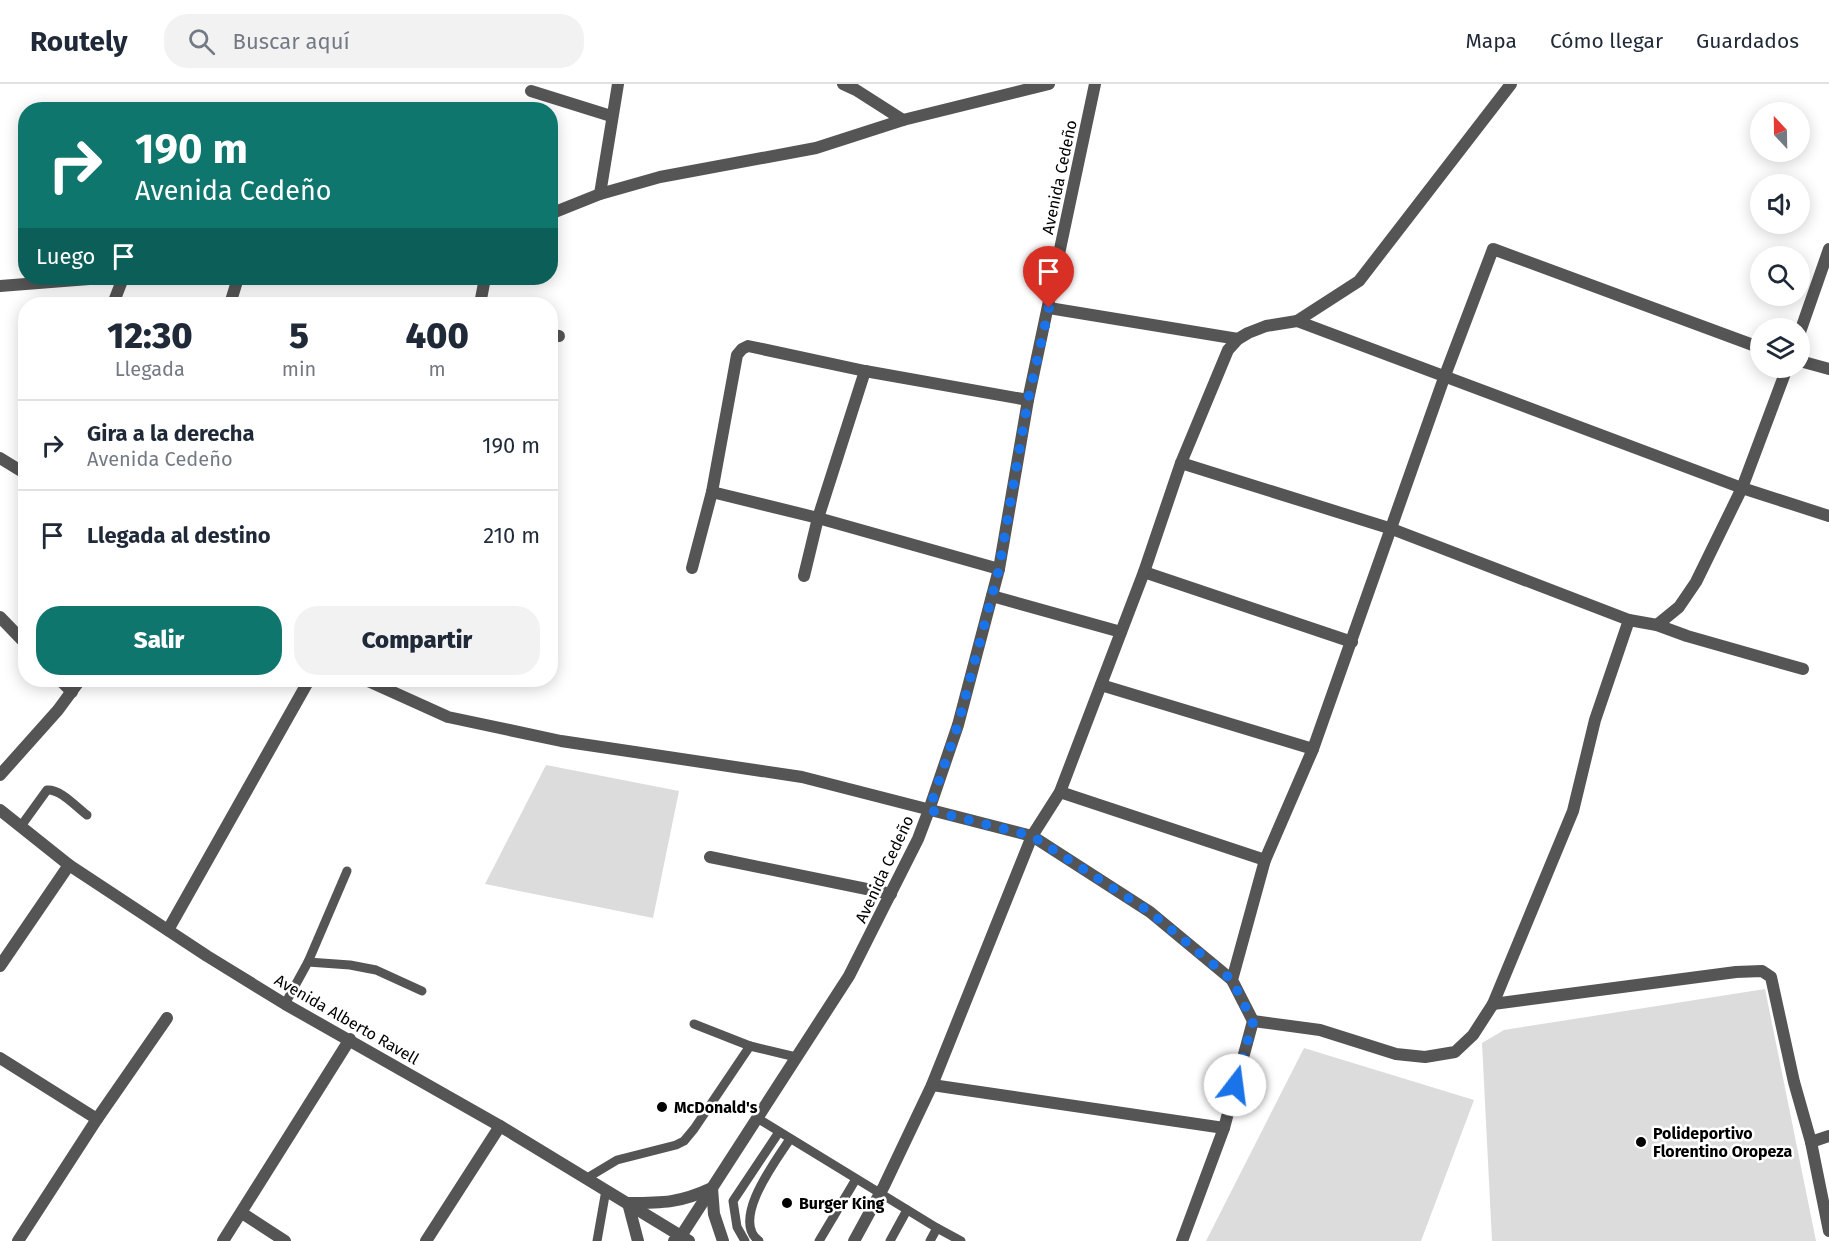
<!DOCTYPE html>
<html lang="es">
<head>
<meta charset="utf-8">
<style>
  body { margin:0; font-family:"Fira Sans",sans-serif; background:#f2f2f3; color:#1f2937; height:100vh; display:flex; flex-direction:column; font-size:22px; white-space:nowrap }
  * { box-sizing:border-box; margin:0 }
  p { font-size:20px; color:#747a83 }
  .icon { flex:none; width:33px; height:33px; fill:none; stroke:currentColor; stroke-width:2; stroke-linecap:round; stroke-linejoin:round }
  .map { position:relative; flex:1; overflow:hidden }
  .details { position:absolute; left:18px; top:213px; width:540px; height:390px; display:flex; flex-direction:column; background:#fff; border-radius:24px; box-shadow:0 3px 15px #0003 }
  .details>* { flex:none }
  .guide { position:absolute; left:18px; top:18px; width:540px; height:183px; border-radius:24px; box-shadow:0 3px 15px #0003; background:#0f766e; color:#fff; overflow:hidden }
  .needle { width:39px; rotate:338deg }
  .fabs { position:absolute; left:1750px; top:18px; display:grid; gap:12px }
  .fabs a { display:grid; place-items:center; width:60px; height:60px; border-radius:50%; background:#fff; box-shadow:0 3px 15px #0003; font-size:30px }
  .pin { position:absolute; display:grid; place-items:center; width:51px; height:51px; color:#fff; margin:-62px -26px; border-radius:50% 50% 50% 0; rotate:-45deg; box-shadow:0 0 6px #0007 }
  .pin .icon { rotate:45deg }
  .me { position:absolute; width:66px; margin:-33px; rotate:15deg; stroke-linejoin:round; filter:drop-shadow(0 0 4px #0008) }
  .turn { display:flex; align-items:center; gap:21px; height:126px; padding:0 18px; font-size:27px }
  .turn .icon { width:78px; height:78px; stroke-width:2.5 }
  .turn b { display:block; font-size:42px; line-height:51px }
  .then { display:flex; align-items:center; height:57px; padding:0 18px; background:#0003; gap:12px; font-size:22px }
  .eta { display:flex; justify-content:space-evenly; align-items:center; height:102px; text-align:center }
  .eta b { font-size:36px; font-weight:800; line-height:42px }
  .action { display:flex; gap:12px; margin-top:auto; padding:12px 18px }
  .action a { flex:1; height:69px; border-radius:24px; background:#0f766e; color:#fff; font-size:24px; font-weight:800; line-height:69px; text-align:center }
  .action a+a { background:#f2f2f3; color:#1f2937 }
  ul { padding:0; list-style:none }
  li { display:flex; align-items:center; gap:18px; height:90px; padding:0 18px; border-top:2px solid #e0e1e3 }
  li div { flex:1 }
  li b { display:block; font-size:22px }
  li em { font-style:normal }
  header { display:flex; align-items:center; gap:36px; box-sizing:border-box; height:84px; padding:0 30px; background:#fff; border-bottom:2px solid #e0e1e3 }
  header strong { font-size:28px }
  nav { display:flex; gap:33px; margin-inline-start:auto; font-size:21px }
  .search { width:420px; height:54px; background:#f2f2f3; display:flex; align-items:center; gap:15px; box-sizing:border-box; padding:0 21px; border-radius:24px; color:#747a83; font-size:22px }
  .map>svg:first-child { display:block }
  .green { fill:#dcdcdc }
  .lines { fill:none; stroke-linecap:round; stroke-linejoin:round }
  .service { stroke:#555; stroke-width:9 }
  .minor { stroke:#555; stroke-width:12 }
  .tertiary { stroke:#555; stroke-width:12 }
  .route { stroke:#1a73e8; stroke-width:10; stroke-dasharray:0 18 }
  .poi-dot { fill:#000; stroke:#fff; stroke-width:2 }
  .labels { text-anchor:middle; stroke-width:5; stroke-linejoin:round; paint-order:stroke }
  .street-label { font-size:16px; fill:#000; stroke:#fff }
  .poi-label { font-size:16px; font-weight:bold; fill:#000; stroke:#fff; text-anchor:start }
</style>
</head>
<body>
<header>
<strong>Routely</strong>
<div class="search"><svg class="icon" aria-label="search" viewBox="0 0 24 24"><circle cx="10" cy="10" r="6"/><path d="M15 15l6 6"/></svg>Buscar aquí</div>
<nav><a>Mapa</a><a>Cómo llegar</a><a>Guardados</a></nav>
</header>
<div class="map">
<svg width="1829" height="1157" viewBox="0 0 1829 1157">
  <rect width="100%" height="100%" fill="#fff"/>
  <g class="green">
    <polygon points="546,681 679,707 653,834 485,800"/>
    <polygon points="1765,905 1816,1157 1492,1157 1482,959 1504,946"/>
    <polygon points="1304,964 1474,1016 1421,1157 1206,1157"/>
  </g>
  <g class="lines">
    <g class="service">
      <path d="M21,742L47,706C61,705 76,723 87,731"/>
      <polyline points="308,878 347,787"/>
      <polyline points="285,920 308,878 350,881 376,886 422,907"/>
      <polyline points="750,962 796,973"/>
      <polyline points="757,1034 937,1144"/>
      <polyline points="587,1094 617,1076 676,1061 684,1057 694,1045 750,962 694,940"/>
      <polyline points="597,1157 606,1106"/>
      <polyline points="745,1157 737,1143 733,1117 779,1048"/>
      <path d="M759,1157C730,1136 777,1075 790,1055"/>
      <polyline points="819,1157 856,1095"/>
      <polyline points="890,1157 907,1126"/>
      <polyline points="930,1157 937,1144 961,1157"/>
    </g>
    <g class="minor">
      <polyline points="843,0 856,6 903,36"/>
      <polyline points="531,7 611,32"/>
      <polyline points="600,110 618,0"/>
      <polyline points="550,130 600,110 660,93 816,64 903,36 1049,0"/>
      <polyline points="0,202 102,194"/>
      <polyline points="113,220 123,194"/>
      <polyline points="230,220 238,194"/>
      <polyline points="480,220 485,194"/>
      <polyline points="1049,224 1238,255"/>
      <polyline points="1297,237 1742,404 1829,432"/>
      <polyline points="1800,248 1829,165"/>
      <polyline points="550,251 559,252"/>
      <polyline points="1800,277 1829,285"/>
      <polyline points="0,374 26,390"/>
      <polyline points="1181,379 1392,445 1629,536"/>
      <polyline points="712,408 818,434 999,485"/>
      <polyline points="692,484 712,408 737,271 742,265 748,262 865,287 1028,316"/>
      <polyline points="1144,488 1352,558"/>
      <polyline points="804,492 818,434 865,287"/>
      <polyline points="992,512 1121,548"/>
      <polyline points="0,533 26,560"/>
      <polyline points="1657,541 1687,552 1803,585"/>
      <polyline points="60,596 72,608"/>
      <polyline points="366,596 448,633 561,657 802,693 1032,752 1150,828 1232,896"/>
      <polyline points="1101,601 1313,665"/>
      <polyline points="0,691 58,626 80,596"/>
      <polyline points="1060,708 1265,776"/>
      <polyline points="710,773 891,810"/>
      <polyline points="168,846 309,596"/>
      <polyline points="0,882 69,781"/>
      <polyline points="1493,920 1736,888 1762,887 1771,893 1794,998 1811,1058 1829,1147"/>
      <polyline points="1253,937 1320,946 1396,970 1425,973 1455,968 1473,951 1493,920 1573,727 1595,636 1629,536 1657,541 1679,523 1696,498 1742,404 1787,284"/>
      <polyline points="0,974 97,1035"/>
      <polyline points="932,1001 1224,1044"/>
      <polyline points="1811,1058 1829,1052"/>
      <polyline points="242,1129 285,1157"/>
      <polyline points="18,1157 97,1035 167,934"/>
      <polyline points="223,1157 350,955"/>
      <polyline points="426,1157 500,1042"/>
      <polyline points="854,1157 884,1102 932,1001 1032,752 1060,708 1144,488 1181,379 1228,266 1238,255 1248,249 1266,242 1297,237 1359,197 1511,0"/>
      <polyline points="1182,1157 1224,1044 1253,937 1232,896 1265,776 1313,665 1444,294 1493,165 1761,264"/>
    </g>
    <g class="tertiary">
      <polyline points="0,726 69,781 207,872 285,920 500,1042 689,1157"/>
      <path d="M638,1157L628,1119C663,1119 680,1119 712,1104L714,1130L723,1157"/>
      <polyline points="674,1157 681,1152 849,892 918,755 929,726 958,641 999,485 1028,316 1095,0"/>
    </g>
  </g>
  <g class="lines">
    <polyline class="route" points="1049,224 1028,316 999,485 958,641 929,726 1032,752 1150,828 1232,896 1253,938 1235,1001"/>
  </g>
  <g class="poi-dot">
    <circle cx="662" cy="1023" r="6"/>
    <circle cx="1641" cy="1058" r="6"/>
    <circle cx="787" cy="1119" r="6"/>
  </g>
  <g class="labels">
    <g class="street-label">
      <text transform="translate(1059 93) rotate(-78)" y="6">Avenida Cedeño</text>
      <text transform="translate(884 785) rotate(-65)" y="6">Avenida Cedeño</text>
      <text transform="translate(347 935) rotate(30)" y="6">Avenida Alberto Ravell</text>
    </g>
    <g class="poi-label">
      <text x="674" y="1029">McDonald's</text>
      <text x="1653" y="1055">Polideportivo<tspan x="1653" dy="18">Florentino Oropeza</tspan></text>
      <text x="799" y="1125">Burger King</text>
    </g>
  </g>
</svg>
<div class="fabs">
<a><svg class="needle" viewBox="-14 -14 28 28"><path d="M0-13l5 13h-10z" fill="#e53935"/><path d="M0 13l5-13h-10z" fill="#747a83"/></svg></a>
<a><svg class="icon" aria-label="sound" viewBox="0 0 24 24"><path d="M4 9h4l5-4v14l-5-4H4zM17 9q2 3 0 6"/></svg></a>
<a><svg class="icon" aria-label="search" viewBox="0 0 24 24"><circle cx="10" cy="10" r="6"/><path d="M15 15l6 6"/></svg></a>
<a><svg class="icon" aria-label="layers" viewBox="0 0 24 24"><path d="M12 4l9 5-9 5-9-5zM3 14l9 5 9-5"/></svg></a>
</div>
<div class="pin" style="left:1049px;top:224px;background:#d93025"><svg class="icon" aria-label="arrive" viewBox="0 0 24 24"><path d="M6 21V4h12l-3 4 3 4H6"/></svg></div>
<svg class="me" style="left:1235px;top:1001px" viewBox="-20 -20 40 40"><circle r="19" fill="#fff"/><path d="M0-13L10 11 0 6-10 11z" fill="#1a73e8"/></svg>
<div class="guide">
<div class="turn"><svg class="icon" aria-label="right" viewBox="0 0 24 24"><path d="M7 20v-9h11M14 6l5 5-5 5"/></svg><div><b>190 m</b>Avenida Cedeño</div></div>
<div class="then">Luego<svg class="icon" aria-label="arrive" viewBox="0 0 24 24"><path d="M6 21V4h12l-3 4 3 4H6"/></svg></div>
</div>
<section class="details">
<div class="eta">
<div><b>12:30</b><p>Llegada</p></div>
<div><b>5</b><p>min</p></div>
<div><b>400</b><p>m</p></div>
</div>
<ul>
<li><svg class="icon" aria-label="right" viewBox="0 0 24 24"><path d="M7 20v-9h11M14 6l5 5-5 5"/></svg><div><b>Gira a la derecha</b><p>Avenida Cedeño</p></div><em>190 m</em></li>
<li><svg class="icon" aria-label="arrive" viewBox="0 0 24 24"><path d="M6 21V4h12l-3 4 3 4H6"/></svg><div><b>Llegada al destino</b></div><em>210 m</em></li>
</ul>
<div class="action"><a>Salir</a><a>Compartir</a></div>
</section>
</div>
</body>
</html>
